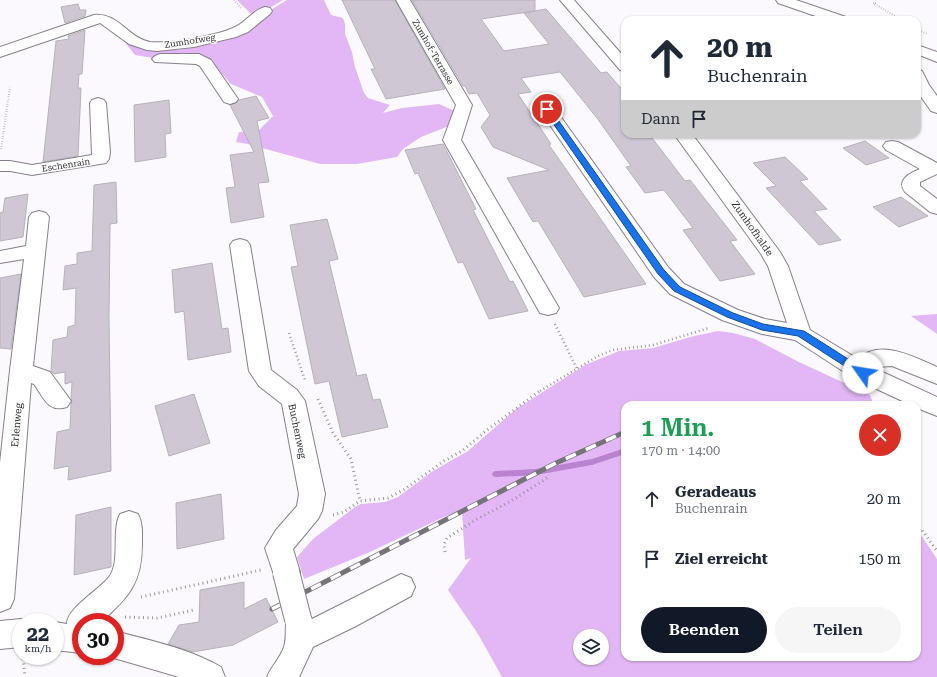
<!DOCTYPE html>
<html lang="de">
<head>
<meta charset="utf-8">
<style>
  body { margin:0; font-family:"Roboto Serif",serif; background:#f6f6f7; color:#1f2937; height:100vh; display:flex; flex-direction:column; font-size:15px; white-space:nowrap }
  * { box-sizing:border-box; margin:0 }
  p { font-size:13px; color:#747a83 }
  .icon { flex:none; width:22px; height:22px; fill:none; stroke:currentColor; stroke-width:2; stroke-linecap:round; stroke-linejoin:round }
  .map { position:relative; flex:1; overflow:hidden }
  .panel { position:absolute; left:621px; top:401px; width:300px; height:260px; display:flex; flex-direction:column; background:#fff; border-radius:12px; box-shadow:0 1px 3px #0004 }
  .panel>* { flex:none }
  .hud { position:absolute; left:621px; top:16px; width:300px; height:122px; border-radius:12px; box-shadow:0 1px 3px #0004; background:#fff; color:#1f2937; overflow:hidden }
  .fabs { position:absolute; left:573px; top:629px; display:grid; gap:8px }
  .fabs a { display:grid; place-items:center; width:36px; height:36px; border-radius:50%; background:#fff; box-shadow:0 1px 3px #0004; font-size:20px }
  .speed { position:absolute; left:12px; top:613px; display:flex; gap:8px; font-size:20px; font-weight:700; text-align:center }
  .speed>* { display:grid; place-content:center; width:52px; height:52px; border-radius:50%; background:#fff; box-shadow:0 1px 3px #0004; line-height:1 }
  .speed small { font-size:10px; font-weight:400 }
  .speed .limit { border:6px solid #d22; background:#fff; color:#111 }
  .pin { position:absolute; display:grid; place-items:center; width:34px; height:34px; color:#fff; margin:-17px; border:2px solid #fff; border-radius:50%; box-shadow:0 1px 4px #0007 }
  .me { position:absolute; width:44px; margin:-22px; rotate:302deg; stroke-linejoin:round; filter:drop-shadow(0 0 3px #0008) }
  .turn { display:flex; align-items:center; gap:14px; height:84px; padding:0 20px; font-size:18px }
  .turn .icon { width:52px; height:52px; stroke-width:2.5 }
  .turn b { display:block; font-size:28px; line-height:34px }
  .then { display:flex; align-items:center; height:38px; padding:0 20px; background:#0003; gap:8px; font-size:15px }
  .round { display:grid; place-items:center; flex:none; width:42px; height:42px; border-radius:21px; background:#f6f6f7 }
  .overview { display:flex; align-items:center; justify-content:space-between; height:68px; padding:0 20px }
  h1 { font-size:24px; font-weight:600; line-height:30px; color:#1e9e55 }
  .primary-button { display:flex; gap:8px; margin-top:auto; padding:8px 20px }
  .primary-button a { flex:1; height:46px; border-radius:24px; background:#111827; color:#fff; font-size:16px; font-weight:600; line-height:46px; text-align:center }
  .primary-button a+a { background:#f6f6f7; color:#1f2937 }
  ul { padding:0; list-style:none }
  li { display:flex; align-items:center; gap:12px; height:60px; padding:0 20px }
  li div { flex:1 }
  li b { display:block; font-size:15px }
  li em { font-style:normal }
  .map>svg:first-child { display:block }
  .green { fill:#e3b7f6; fill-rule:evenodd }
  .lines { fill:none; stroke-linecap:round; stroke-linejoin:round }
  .stream { fill:#b983d0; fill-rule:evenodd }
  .building { fill:#d0c7d4; stroke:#b8b0bc }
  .minor-casing { stroke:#877f8b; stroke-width:2 }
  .path-far2 { stroke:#99969b; stroke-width:2; stroke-dasharray:0.5 2; stroke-linecap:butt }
  .path-far1 { stroke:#99969b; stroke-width:2.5; stroke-dasharray:1 3; stroke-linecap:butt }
  .path { stroke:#99969b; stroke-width:3; stroke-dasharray:1 3.5; stroke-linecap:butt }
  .minor { fill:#fff; fill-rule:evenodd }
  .rail-casing { stroke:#777479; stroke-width:5 }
  .rail { stroke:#fff; stroke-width:3.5; stroke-dasharray:11; stroke-linecap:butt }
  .minor-bridge-casing { stroke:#877f8b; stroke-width:28; stroke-linecap:butt }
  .minor-bridge { stroke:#fff; stroke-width:26 }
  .route { fill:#1a73e8; stroke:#114b97 }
  .labels { text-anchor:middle; stroke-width:3; stroke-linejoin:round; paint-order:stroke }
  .far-street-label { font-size:9px; fill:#343136; stroke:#fff }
  .street-label { font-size:10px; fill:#343136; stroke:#fff }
</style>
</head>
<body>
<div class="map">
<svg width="937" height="677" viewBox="0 0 937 677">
  <rect width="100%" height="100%" fill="#fcf9fe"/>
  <g class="green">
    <polygon points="237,0 283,0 258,15 252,15"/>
    <polygon points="287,0 324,0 331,15 343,18 345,24 345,34 352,52 355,67 364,93 368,98 390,105 383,113 402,108 439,104 457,112 449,126 421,137 403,149 397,157 357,164 320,164 248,144 236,142 239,132 258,131 273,116 262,97 231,84 217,68 203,57 153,58 135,55 120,36 161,50 179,50 202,46 227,40 240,35 264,14"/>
    <polygon points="937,314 937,334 911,316"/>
    <path d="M718,331L733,333L755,339L799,362L870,395L874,405H625V657H917V529L937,559V677H502L478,634L448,590L471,558L465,560L462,511L446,516L370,552L304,579L297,557L313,539L355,507L361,504L385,502L398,497L433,471L468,451L516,409L585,365L619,351L653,348L690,337ZM580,636H602V658H580Z"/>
  </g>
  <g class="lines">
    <polygon class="stream" points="625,448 625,454 592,465 536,475 496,477 493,476 492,474 493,472 496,471 536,469 592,459"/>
  </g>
  <g class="building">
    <polygon points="342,0 395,0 445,89 386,99 371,69 375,69"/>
    <polygon points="412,0 535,0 535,11 481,19 504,51 549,44 524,13 546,9 601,73 607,72 625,93 625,134 649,134 685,181 690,180 737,240 730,241 755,274 720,281 683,230 693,228 664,190 645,193 626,167 631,166 597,118 560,72 521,78 531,92 518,94 551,144 549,145 646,284 584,297 538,221 533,222 507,178 549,170 493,147 481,127 490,115 477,93 469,94 465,86 463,86"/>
    <polygon points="78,4 80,10 86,10 85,16 65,23 61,7"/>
    <polygon points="85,30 82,74 79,74 78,88 81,88 78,156 43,162 56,41 69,39 68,36"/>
    <polygon points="256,96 269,118 257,121 269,182 258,183 264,217 231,223 226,188 235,187 230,155 254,152 230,105 236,103 239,100"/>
    <polygon points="169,100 171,133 165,134 166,157 135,162 134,105"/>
    <polygon points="865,141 889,158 866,165 843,148"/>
    <polygon points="443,144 476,209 473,210 510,282 513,281 528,311 489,319 463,262 458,263 418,173 415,174 405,150"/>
    <polygon points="785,157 808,179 800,181 827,209 814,211 841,240 819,245 766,188 776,186 753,163"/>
    <polygon points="116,182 117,223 110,224 109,319 111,471 68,480 69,466 54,469 57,432 70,429 71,404 72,401 71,399 72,382 65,384 65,372 54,374 51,371 53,340 67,337 68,327 75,325 76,288 63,290 65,266 77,264 77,253 92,251 94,185"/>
    <polygon points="28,194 23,237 0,241 0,213 3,212 5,198"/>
    <polygon points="901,197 928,216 899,227 873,207"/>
    <polygon points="327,219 338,259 329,261 357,376 366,374 373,400 380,399 388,427 342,437 329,381 315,384 291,267 298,266 290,225"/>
    <polygon points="212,263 222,329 228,328 231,352 188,360 184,311 175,313 172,270"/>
    <polygon points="21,274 11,349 0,348 0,278"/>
    <polygon points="194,394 210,443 169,456 155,406"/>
    <polygon points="221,494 224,539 177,549 176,503"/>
    <polygon points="111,507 111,567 74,575 76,515"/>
    <polygon points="244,582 244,609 266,598 278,622 233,645 193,652 168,644 179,625 199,622 200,590"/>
  </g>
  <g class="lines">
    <defs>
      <g id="minor">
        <polygon points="396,0 410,0 472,105 461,140 559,308 556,313 548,315 540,313 443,140 456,105"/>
        <polygon points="560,0 574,0 625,58 625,72 620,70"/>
        <polygon points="776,0 796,0 846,17 848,20 827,20 778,3"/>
        <path d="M265,7L270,8L272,11L270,14L248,32L236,37L194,47L157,51L147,50L129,44L100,23L0,57V47L94,15C118,12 128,38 150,42C170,44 217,36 235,27C246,22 253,10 265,7Z"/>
        <polygon points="917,45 937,52 937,62 917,54"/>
        <polygon points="160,54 199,54 211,60 238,99 236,102 230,104 224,102 200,66 196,64 155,62 152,59 155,56"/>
        <polygon points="917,69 922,71 929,85 937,96 937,113 931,111 917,91"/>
        <polygon points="98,98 104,100 106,103 110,152 109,159 106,163 32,175 10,171 0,171 0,161 10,161 32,165 92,155 90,103 92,100"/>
        <path d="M547,104L553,106L668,267L684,284L738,310L765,319L787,323L768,266L761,254L674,134H692L780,252L788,266L810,330L858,359C880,338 914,357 937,367V384L892,366L877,367L876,369L937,397V416L917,408V405H911L855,379L795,340L762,334L722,320L670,294L654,277L539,109L541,106Z"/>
        <path d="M892,141L898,142L937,163V174L920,182V186L937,199V214L930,212L905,192C896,180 910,173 920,169L886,150L883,146L886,142Z"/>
        <path d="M39,211L46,213L49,217L33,366L50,372L71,401L67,407C48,413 44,398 34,384L31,383L14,599L10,608L0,612V463L10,370L24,259L0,263V251L26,246L29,217L32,213Z"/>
        <polygon points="240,239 247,241 250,245 271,370 297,390 305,401 325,494 322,511 318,519 293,549 300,572 296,581 286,584 276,581 265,548 276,530 297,506 299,494 282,404 259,386 249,371 230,245 233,241"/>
        <path d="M129,511L138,514C143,524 142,533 142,544C142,583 129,597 101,622H81V653L55,650V622L67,624C66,609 100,589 109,577C121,561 111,532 120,514Z"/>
        <path d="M401,574L411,578L415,587L411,596L356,626L313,647L299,677H267C271,667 280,658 284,647C288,634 283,627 289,613L299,610L309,613L312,619Z"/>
        <polygon points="21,619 28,622 21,622 21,647 0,649 0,621"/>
        <path d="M115,631C151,641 188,648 221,667L225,677H179L107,656H115Z"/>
      </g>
    </defs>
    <use href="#minor" class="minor-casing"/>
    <g class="path-far2">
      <polyline points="234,0 242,9"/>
      <polyline points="876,3 873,3 902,20"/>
      <polyline points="917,29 927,34"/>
      <polyline points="1,149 10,87"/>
    </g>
    <g class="path-far1">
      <polyline points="555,324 577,369"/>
      <polyline points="289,333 305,380"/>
      <polyline points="540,391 598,356 613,350 653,345 709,328"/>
    </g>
    <g class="path">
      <polyline points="318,399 333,433 351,459 360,501"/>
      <polyline points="333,515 344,512 360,501 388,498 405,489 444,461 462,451 487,430 541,390"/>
      <polyline points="917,523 937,551"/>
      <polyline points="445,552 444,544 447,538 477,519 511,501 550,476"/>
      <polyline points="141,597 261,570"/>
      <polyline points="125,617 157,618 194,610"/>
      <polyline points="23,659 25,677"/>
    </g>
    <use href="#minor" class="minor"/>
    <defs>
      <polyline id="rail" points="272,609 556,463 625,432"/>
    </defs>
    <use href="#rail" class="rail-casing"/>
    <use href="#rail" class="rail"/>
    <defs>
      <polyline id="minor-bridge" points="286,572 298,619"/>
    </defs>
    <use href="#minor-bridge" class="minor-bridge-casing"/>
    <use href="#minor-bridge" class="minor-bridge"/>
  </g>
  <polygon class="route" points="544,107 549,107 664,270 680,287 733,313 763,324 804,331 867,371 868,373 867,376 860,376 798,336 762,330 727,317 674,291 658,274 543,109"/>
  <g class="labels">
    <g class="far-street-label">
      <text transform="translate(190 41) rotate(-9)" y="3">Zumhofweg</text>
      <text transform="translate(433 52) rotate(60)" y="3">Zumhof-Terrasse</text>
      <text transform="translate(66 165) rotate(-9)" y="3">Eschenrain</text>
    </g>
    <g class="street-label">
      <text transform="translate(753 228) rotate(55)" y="4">Zumhofhalde</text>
      <text transform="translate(16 425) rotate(-85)" y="4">Erlenweg</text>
      <text transform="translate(298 431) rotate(78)" y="4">Buchenweg</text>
    </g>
  </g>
</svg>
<div class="fabs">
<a><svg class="icon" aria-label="layers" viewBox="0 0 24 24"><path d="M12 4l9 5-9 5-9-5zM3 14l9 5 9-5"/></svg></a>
</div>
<div class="speed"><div>22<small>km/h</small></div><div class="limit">30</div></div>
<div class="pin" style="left:547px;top:109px;background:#d93025"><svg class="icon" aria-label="arrive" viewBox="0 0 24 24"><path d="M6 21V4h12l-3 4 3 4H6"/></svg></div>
<svg class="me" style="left:863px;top:373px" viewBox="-20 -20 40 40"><circle r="19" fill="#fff"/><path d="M0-13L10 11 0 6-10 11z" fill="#1a73e8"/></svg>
<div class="hud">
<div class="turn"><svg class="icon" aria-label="ahead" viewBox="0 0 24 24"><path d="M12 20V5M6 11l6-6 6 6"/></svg><div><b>20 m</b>Buchenrain</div></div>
<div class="then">Dann<svg class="icon" aria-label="arrive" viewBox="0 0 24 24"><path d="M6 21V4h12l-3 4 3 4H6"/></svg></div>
</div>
<section class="panel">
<div class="overview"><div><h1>1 Min.</h1><p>170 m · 14:00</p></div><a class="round" style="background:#d93025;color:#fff"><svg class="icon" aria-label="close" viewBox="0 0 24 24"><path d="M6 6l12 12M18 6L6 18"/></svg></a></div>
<ul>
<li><svg class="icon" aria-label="ahead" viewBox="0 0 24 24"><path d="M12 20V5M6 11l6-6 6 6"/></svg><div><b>Geradeaus</b><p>Buchenrain</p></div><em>20 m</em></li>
<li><svg class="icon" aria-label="arrive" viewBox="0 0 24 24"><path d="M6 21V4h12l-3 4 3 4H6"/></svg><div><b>Ziel erreicht</b></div><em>150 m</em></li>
</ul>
<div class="primary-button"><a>Beenden</a><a>Teilen</a></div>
</section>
</div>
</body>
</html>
